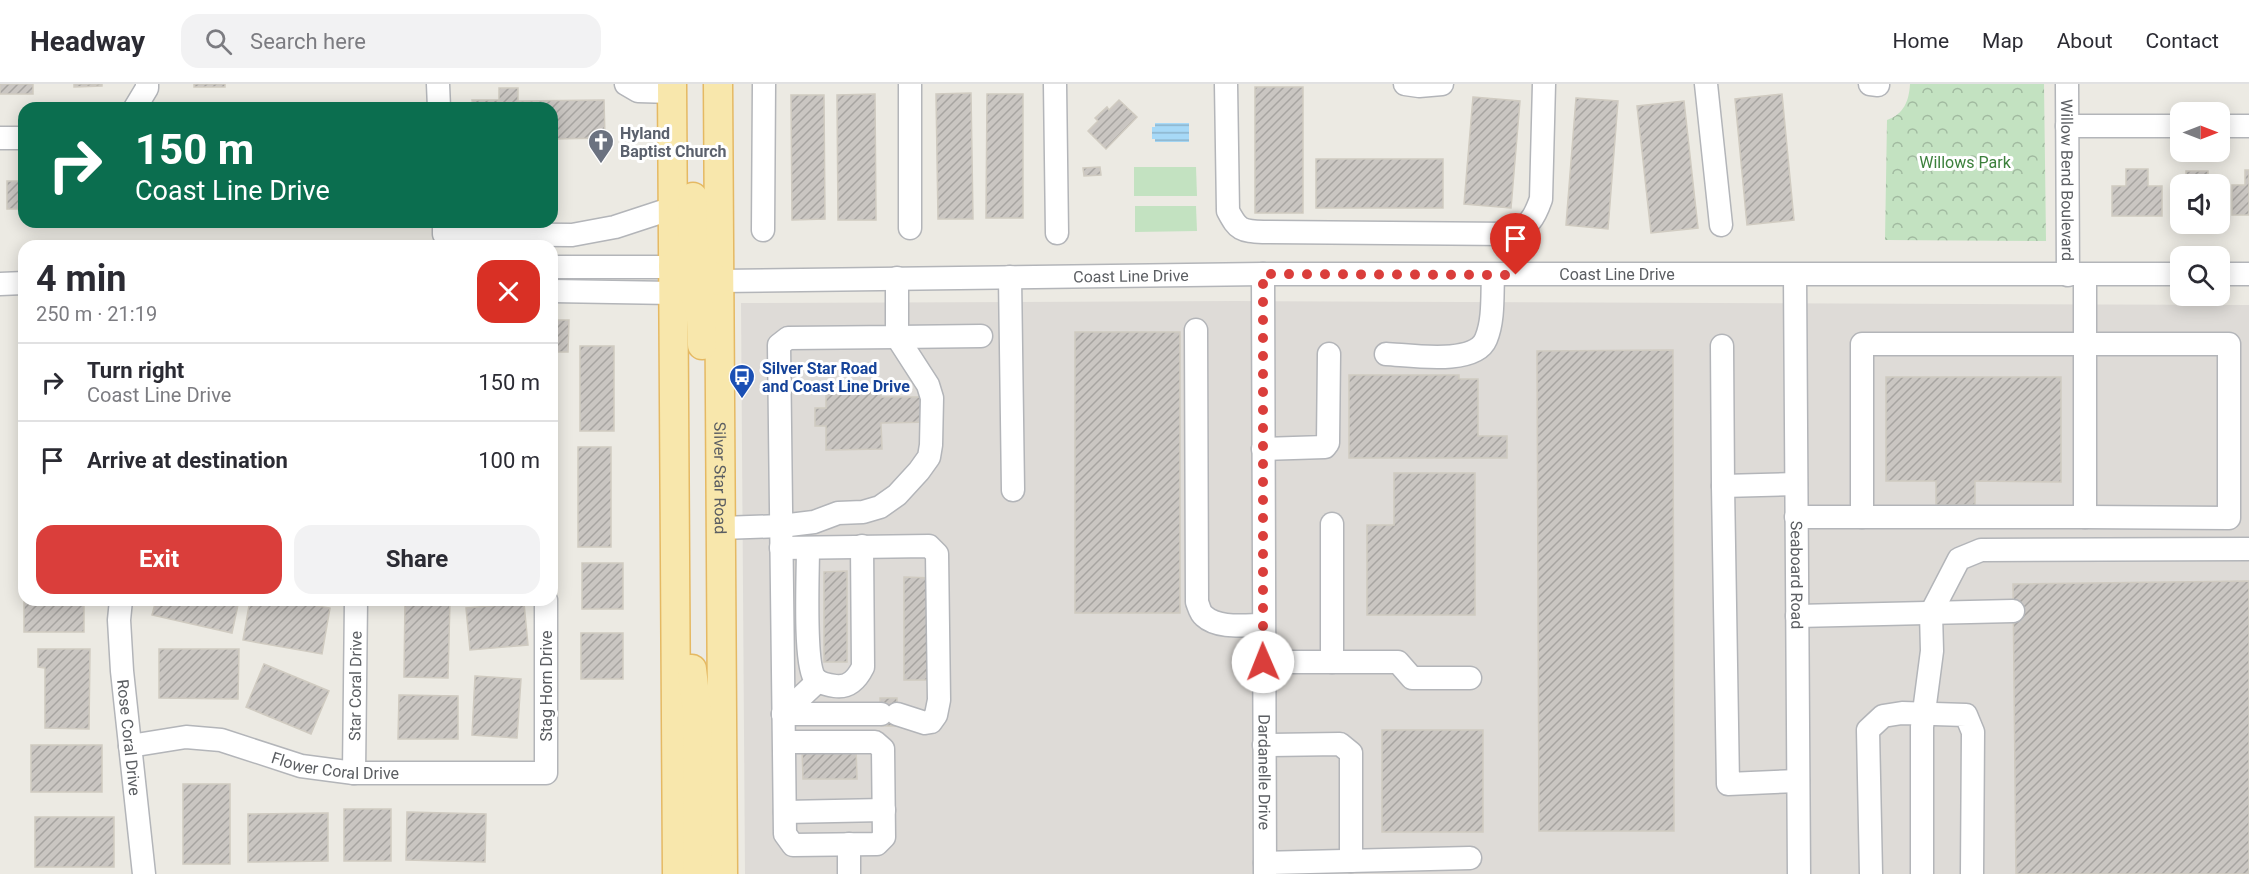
<!DOCTYPE html>
<html lang="en">
<head>
<meta charset="utf-8">
<style>
  body { margin:0; font-family:Roboto,sans-serif; background:#f2f2f3; color:#2b2b33; height:100vh; display:flex; flex-direction:column; font-size:22px; white-space:nowrap }
  * { box-sizing:border-box; margin:0 }
  p { font-size:20px; color:#7c7c81 }
  .icon { flex:none; width:33px; height:33px; fill:none; stroke:currentColor; stroke-width:2; stroke-linecap:round; stroke-linejoin:round }
  .map { position:relative; flex:1; overflow:hidden }
  .panel { position:absolute; left:18px; top:156px; width:540px; height:366px; display:flex; flex-direction:column; background:#fff; border-radius:18px; box-shadow:0 3px 15px #0003 }
  .panel>* { flex:none }
  .hud { position:absolute; left:18px; top:18px; width:540px; height:126px; border-radius:18px; box-shadow:0 3px 15px #0003; background:#0b6e4f; color:#fff; overflow:hidden }
  .needle { width:39px; rotate:90deg }
  .tools { position:absolute; left:2170px; top:18px; display:grid; gap:12px }
  .tools a { display:grid; place-items:center; width:60px; height:60px; border-radius:12px; background:#fff; box-shadow:0 3px 15px #0003; font-size:30px }
  .pin { position:absolute; display:grid; place-items:center; width:51px; height:51px; color:#fff; margin:-62px -26px; border-radius:50% 50% 50% 0; rotate:-45deg; box-shadow:0 0 6px #0007 }
  .pin .icon { rotate:45deg }
  .me { position:absolute; width:66px; margin:-33px; rotate:359deg; stroke-linejoin:round; filter:drop-shadow(0 0 4px #0008) }
  .turn { display:flex; align-items:center; gap:21px; height:126px; padding:0 18px; font-size:27px }
  .turn .icon { width:78px; height:78px; stroke-width:2.5 }
  .turn b { display:block; font-size:42px; line-height:51px }
  .round { display:grid; place-items:center; flex:none; width:63px; height:63px; border-radius:18px; background:#f2f2f3 }
  .overview { display:flex; align-items:center; justify-content:space-between; height:102px; padding:0 18px }
  h1 { font-size:36px; font-weight:700; line-height:45px }
  .action { display:flex; gap:12px; margin-top:auto; padding:12px 18px }
  .action a { flex:1; height:69px; border-radius:18px; background:#da3e3b; color:#fff; font-size:24px; font-weight:700; line-height:69px; text-align:center }
  .action a+a { background:#f2f2f3; color:#2b2b33 }
  ul { padding:0; list-style:none }
  li { display:flex; align-items:center; gap:18px; height:78px; padding:0 18px; border-top:2px solid #e1e1e2 }
  li div { flex:1 }
  li b { display:block; font-size:22px }
  li em { font-style:normal }
  header { display:flex; align-items:center; gap:36px; box-sizing:border-box; height:84px; padding:0 30px; background:#fff; border-bottom:2px solid #e1e1e2 }
  header strong { font-size:28px }
  nav { display:flex; gap:33px; margin-inline-start:auto; font-size:21px }
  .search { width:420px; height:54px; background:#f2f2f3; display:flex; align-items:center; gap:15px; box-sizing:border-box; padding:0 21px; border-radius:18px; color:#7c7c81; font-size:22px }
  .map>svg:first-child { display:block }
  .industrial { fill:#dedbd7 }
  .grass { fill:#c3e2c1 }
  .park { fill:url(#park-crowns) }
  .water { fill:url(#water-rules) }
  .building { fill:url(#building-hatch); stroke:#d0cbc1; stroke-width:1.5 }
  .lines { fill:none; stroke-linecap:round; stroke-linejoin:round }
  .minor-casing { stroke:#b3b5b9; stroke-width:25 }
  .major-casing { stroke:#e5b963; stroke-width:31 }
  .minor { stroke:#fff; stroke-width:22 }
  .major { stroke:#f8e7ac; stroke-width:28 }
  .route { stroke:#da3e3b; stroke-width:10; stroke-dasharray:0 18 }
  .labels { text-anchor:middle; stroke-width:6; stroke-linejoin:round; paint-order:stroke }
  .worship-label { font-size:16px; font-weight:bold; fill:#5b616d; stroke:#fff; text-anchor:start }
  .park-label { font-size:16px; fill:#3c803c; stroke:#fff }
  .street-label { font-size:16px; fill:#5b5e62; stroke:#fff }
  .transit-label { font-size:16px; font-weight:bold; fill:#164399; stroke:#fff; text-anchor:start }
</style>
</head>
<body>
<header>
<strong>Headway</strong>
<div class="search"><svg class="icon" aria-label="search" viewBox="0 0 24 24"><circle cx="10" cy="10" r="6"/><path d="M15 15l6 6"/></svg>Search here</div>
<nav><a>Home</a><a>Map</a><a>About</a><a>Contact</a></nav>
</header>
<div class="map">
<svg width="2249" height="790" viewBox="0 0 2249 790">
  <defs>
    <pattern id="park-crowns" width="20" height="18" patternUnits="userSpaceOnUse" patternTransform="scale(1.5)"><rect width="20" height="18" fill="#c3e2c1"/><path d="M2 6a3 3 0 1 1 6 0M12 15a3 3 0 1 1 6 0" fill="none" stroke="#a1baa0"/></pattern>
    <pattern id="water-rules" width="6" height="5" patternUnits="userSpaceOnUse" patternTransform="scale(1.5)"><rect width="6" height="5" fill="#a7d9f7"/><path d="M0 2.5h6" fill="none" stroke="#8bb3cb"/></pattern>
    <pattern id="building-hatch" width="6" height="6" patternUnits="userSpaceOnUse" patternTransform="scale(1.5)"><rect width="6" height="6" fill="#cac6c2"/><path d="M-1 1l2-2M0 6l6-6M5 7l2-2" fill="none" stroke="#a7a4a1"/></pattern>
  </defs>
  <rect width="100%" height="100%" fill="#eceae3"/>
  <polygon class="industrial" points="1236,217 2249,221 2249,790 745,790 741,219"/>
  <g class="grass">
    <polygon points="1134,83 1196,83 1197,112 1134,112"/>
    <polygon points="1135,122 1196,122 1197,147 1135,148"/>
  </g>
  <path class="park" d="M1910,0H2044L2046,157L1885,156L1887,36C1904,30 1909,17 1910,0Z"/>
  <polygon class="water" points="1155,39 1189,39 1189,58 1155,58 1155,55 1152,55 1152,43 1155,43"/>
  <g class="building">
    <rect x="0" y="0" width="33" height="10"/>
    <polygon points="74,0 102,0 102,2 74,3"/>
    <rect x="194" y="0" width="31" height="3"/>
    <rect x="1255" y="3" width="48" height="126"/>
    <polygon points="499,4 518,4 518,17 604,16 605,54 552,55 552,24 473,24 472,16 499,16"/>
    <polygon points="971,9 973,135 938,135 936,10"/>
    <polygon points="875,10 876,136 838,136 837,11"/>
    <polygon points="987,10 1023,10 1023,134 986,134"/>
    <polygon points="1782,10 1794,136 1747,141 1735,15"/>
    <polygon points="791,11 824,11 825,135 792,136"/>
    <polygon points="1473,13 1520,17 1511,124 1464,120"/>
    <polygon points="1576,14 1618,17 1608,145 1566,141"/>
    <polygon points="1119,16 1137,33 1106,65 1088,47 1098,37 1095,34 1107,23 1109,26"/>
    <polygon points="1684,17 1698,144 1651,149 1637,22"/>
    <rect x="1316" y="75" width="127" height="49"/>
    <polygon points="1100,83 1101,91 1084,92 1083,84"/>
    <polygon points="2126,85 2148,85 2148,102 2162,102 2162,132 2112,132 2112,102 2126,102"/>
    <polygon points="2245,86 2249,86 2249,131 2232,131 2232,101 2245,101"/>
    <rect x="2186" y="87" width="22" height="13"/>
    <rect x="7" y="97" width="17" height="28"/>
    <rect x="2220" y="101" width="2" height="30"/>
    <rect x="2172" y="102" width="9" height="29"/>
    <polygon points="552,236 569,236 568,268 552,268"/>
    <rect x="1075" y="248" width="105" height="281"/>
    <rect x="580" y="262" width="34" height="85"/>
    <polygon points="1673,266 1674,747 1539,747 1537,267"/>
    <polygon points="1349,291 1459,291 1459,295 1478,295 1478,352 1507,352 1507,374 1349,374"/>
    <polygon points="1886,293 2061,293 2061,398 1975,397 1975,421 1936,421 1936,397 1886,397"/>
    <polygon points="881,300 881,313 930,313 930,338 881,339 882,365 826,366 826,342 815,342 815,324 826,324 826,301"/>
    <rect x="578" y="363" width="33" height="100"/>
    <polygon points="1394,389 1475,389 1475,531 1367,531 1367,441 1394,441"/>
    <rect x="582" y="479" width="41" height="46"/>
    <polygon points="847,487 847,578 824,578 824,488"/>
    <polygon points="904,493 933,494 933,596 904,596"/>
    <polygon points="2249,497 2249,790 2016,790 2013,500"/>
    <rect x="24" y="516" width="60" height="32"/>
    <polygon points="156,516 239,516 232,549 152,531"/>
    <polygon points="250,516 285,516 330,524 322,570 243,556"/>
    <polygon points="405,516 450,516 448,594 404,593"/>
    <polygon points="524,519 528,561 470,566 466,524"/>
    <rect x="581" y="549" width="42" height="46"/>
    <polygon points="38,565 90,565 89,645 45,644 45,584 38,583"/>
    <polygon points="159,565 239,565 238,615 159,614"/>
    <polygon points="264,580 329,607 311,650 246,623"/>
    <polygon points="475,592 521,595 517,654 472,651"/>
    <polygon points="399,611 458,612 458,655 398,655"/>
    <polygon points="880,614 897,614 897,642 881,642"/>
    <rect x="1382" y="646" width="101" height="102"/>
    <rect x="31" y="661" width="71" height="47"/>
    <polygon points="802,663 856,663 857,695 803,695"/>
    <rect x="183" y="700" width="47" height="80"/>
    <rect x="344" y="725" width="47" height="52"/>
    <polygon points="407,728 486,730 485,778 406,776"/>
    <polygon points="328,729 328,777 248,778 248,730"/>
    <rect x="35" y="733" width="79" height="50"/>
  </g>
  <g class="lines">
    <defs>
      <g id="minor">
        <polyline points="438,0 439,24"/>
        <polyline points="626,0 638,7 672,8"/>
        <polyline points="1055,0 1057,149"/>
        <path d="M1226,0L1228,127C1238,146 1241,147 1263,148L1510,150C1529,142 1534,135 1541,115L1544,0"/>
        <polyline points="1405,0 1419,2 1442,0"/>
        <polyline points="1706,0 1721,141"/>
        <polyline points="1870,0 1878,1"/>
        <path id="s1" d="M2067,0L2068,191"/>
        <polyline points="135,24 147,4 147,0"/>
        <polyline points="2067,42 2181,42"/>
        <polyline points="2220,42 2249,42"/>
        <polyline points="0,54 24,54"/>
        <polyline points="444,138 444,150 572,151 615,143 673,124"/>
        <polyline points="910,144 910,0"/>
        <polyline points="763,146 764,0"/>
        <polyline points="552,183 673,183"/>
        <path id="s2" d="M1263,190L1265,790"/>
        <polyline points="2220,190 2249,190"/>
        <path id="s3" d="M1795,191L1799,790"/>
        <polyline points="1010,193 1013,406"/>
        <path id="s4" d="M719,197L1263,190H2181"/>
        <polyline points="0,200 24,199"/>
        <polyline points="552,207 673,209"/>
        <path d="M1196,246L1197,518C1199,523 1200,529 1204,532C1218,545 1245,541 1263,541"/>
        <polyline points="897,253 981,252"/>
        <polyline points="1722,262 1723,402"/>
        <path d="M1386,270C1410,271 1475,282 1486,255C1494,236 1492,211 1493,191"/>
        <polyline points="1263,365 1325,363 1328,359 1329,270"/>
        <polyline points="1796,400 1723,402 1728,700 1798,697"/>
        <polyline points="1796,433 2085,433 2085,191"/>
        <polyline points="1862,433 1862,260 2229,260 2229,434 2085,433"/>
        <polyline points="1332,440 1332,578"/>
        <polyline points="721,444 781,442 814,438 838,429 863,428 880,423 897,411 919,387 929,373 931,361 932,314 928,301 897,253"/>
        <polyline points="781,464 929,462 937,470 939,616 936,631 931,638 925,639 897,630"/>
        <path d="M808,464C808,489 804,575 814,593C818,599 828,601 835,602C849,604 857,595 863,583L862,462"/>
        <path id="s5" d="M121,516L119,536L122,587L144,790"/>
        <polyline points="1797,532 2013,527"/>
        <polyline points="1263,578 1398,578 1412,594 1470,594"/>
        <polyline points="783,630 881,630"/>
        <polyline points="783,630 818,597"/>
        <polyline points="784,658 875,658 883,665 884,753 877,760 793,761 785,750 779,261 788,254 897,253 897,194"/>
        <polyline points="1264,661 1340,660 1351,669 1351,777"/>
        <path id="s6" d="M130,662L186,653L221,656L301,682L354,689H546V516"/>
        <path id="s7" d="M354,689L356,516"/>
        <polyline points="785,728 884,726"/>
        <polyline points="1265,779 1470,774"/>
        <polyline points="849,790 849,760"/>
        <polyline points="1871,790 1868,646 1883,632 1902,629 1966,631 1973,648 1972,790"/>
        <polyline points="1922,790 1922,643 1932,567 1931,529 1959,475 1981,466 2249,465"/>
      </g>
      <g id="major">
        <polyline points="672,0 677,790"/>
        <path id="s8" d="M718,0L723,790"/>
        <path d="M693,113C693,135 688,166 704,185C707,190 714,193 719,197"/>
        <path d="M673,183C701,213 701,220 702,261"/>
        <polyline points="692,585 697,628 698,790"/>
      </g>
    </defs>
    <use href="#minor" class="minor-casing"/>
    <use href="#major" class="major-casing"/>
    <use href="#minor" class="minor"/>
    <use href="#major" class="major"/>
  </g>
  <g class="lines">
    <polyline class="route" points="1263,578 1263,190 1516,191"/>
  </g>
  <defs>
    <symbol id="church-pin" viewBox="-11 -11 22 30"><path d="M0 17L-7.5 6A9.5 9.5 0 1 1 7.5 6Z" fill="#6b7280" stroke="#fff"/><path d="M-1.2-6h2.4v3.5h3.3v2.4h-3.3V6h-2.4V-.1h-3.3v-2.4h3.3Z" fill="#fff"/></symbol>
    <symbol id="bus-pin" viewBox="-11 -11 22 30"><path d="M0 17L-7.5 6A9.5 9.5 0 1 1 7.5 6Z" fill="#1a4fb4" stroke="#fff"/><path d="M-5-6H5V4H4V6H2V4H-2V6H-4V4H-5ZM-3.5-4V0h7V-4ZM-3.5 1.2v1.5H-2V1.2ZM2 1.2v1.5H3.5V1.2Z" fill="#fff"/></symbol>
  </defs>
  <g fill-rule="evenodd">
    <use href="#church-pin" x="586" y="43" width="30" height="40"/>
    <use href="#bus-pin" x="727" y="278" width="30" height="40"/>
  </g>
  <g class="labels">
    <g class="worship-label">
      <text x="620" y="55">Hyland<tspan x="620" dy="18">Baptist Church</tspan></text>
    </g>
    <g class="park-label">
      <text x="1965" y="84">Willows Park</text>
    </g>
    <g class="street-label">
      <text dy="6" stroke="none"><textPath href="#s1" startOffset="96">Willow Bend Boulevard</textPath></text>
      <text dy="6" stroke="none"><textPath href="#s4" startOffset="898">Coast Line Drive</textPath></text>
      <text dy="6" stroke="none"><textPath href="#s4" startOffset="412">Coast Line Drive</textPath></text>
      <text dy="6" stroke="none"><textPath href="#s8" startOffset="394">Silver Star Road</textPath></text>
      <text dy="6" stroke="none"><textPath href="#s3" startOffset="300">Seaboard Road</textPath></text>
      <text dy="6" stroke="none"><textPath href="#s7" startOffset="87">Star Coral Drive</textPath></text>
      <text transform="translate(546 602) rotate(-90)" y="6">Stag Horn Drive</text>
      <text dy="6" stroke="none"><textPath href="#s5" startOffset="138">Rose Coral Drive</textPath></text>
      <text dy="6" stroke="none"><textPath href="#s6" startOffset="210">Flower Coral Drive</textPath></text>
      <text dy="6" stroke="none"><textPath href="#s2" startOffset="498">Dardanelle Drive</textPath></text>
    </g>
    <g class="transit-label">
      <text x="762" y="290">Silver Star Road<tspan x="762" dy="18">and Coast Line Drive</tspan></text>
    </g>
  </g>
</svg>
<div class="tools">
<a><svg class="needle" viewBox="-14 -14 28 28"><path d="M0-13l5 13h-10z" fill="#e53935"/><path d="M0 13l5-13h-10z" fill="#7c7c81"/></svg></a>
<a><svg class="icon" aria-label="sound" viewBox="0 0 24 24"><path d="M4 9h4l5-4v14l-5-4H4zM17 9q2 3 0 6"/></svg></a>
<a><svg class="icon" aria-label="search" viewBox="0 0 24 24"><circle cx="10" cy="10" r="6"/><path d="M15 15l6 6"/></svg></a>
</div>
<div class="pin" style="left:1516px;top:191px;background:#d93025"><svg class="icon" aria-label="arrive" viewBox="0 0 24 24"><path d="M6 21V4h12l-3 4 3 4H6"/></svg></div>
<svg class="me" style="left:1263px;top:578px" viewBox="-20 -20 40 40"><circle r="19" fill="#fff"/><path d="M0-13L10 11 0 6-10 11z" fill="#da3e3b"/></svg>
<div class="hud">
<div class="turn"><svg class="icon" aria-label="right" viewBox="0 0 24 24"><path d="M7 20v-9h11M14 6l5 5-5 5"/></svg><div><b>150 m</b>Coast Line Drive</div></div>
</div>
<section class="panel">
<div class="overview"><div><h1>4 min</h1><p>250 m · 21:19</p></div><a class="round" style="background:#d93025;color:#fff"><svg class="icon" aria-label="close" viewBox="0 0 24 24"><path d="M6 6l12 12M18 6L6 18"/></svg></a></div>
<ul>
<li><svg class="icon" aria-label="right" viewBox="0 0 24 24"><path d="M7 20v-9h11M14 6l5 5-5 5"/></svg><div><b>Turn right</b><p>Coast Line Drive</p></div><em>150 m</em></li>
<li><svg class="icon" aria-label="arrive" viewBox="0 0 24 24"><path d="M6 21V4h12l-3 4 3 4H6"/></svg><div><b>Arrive at destination</b></div><em>100 m</em></li>
</ul>
<div class="action"><a>Exit</a><a>Share</a></div>
</section>
</div>
</body>
</html>
